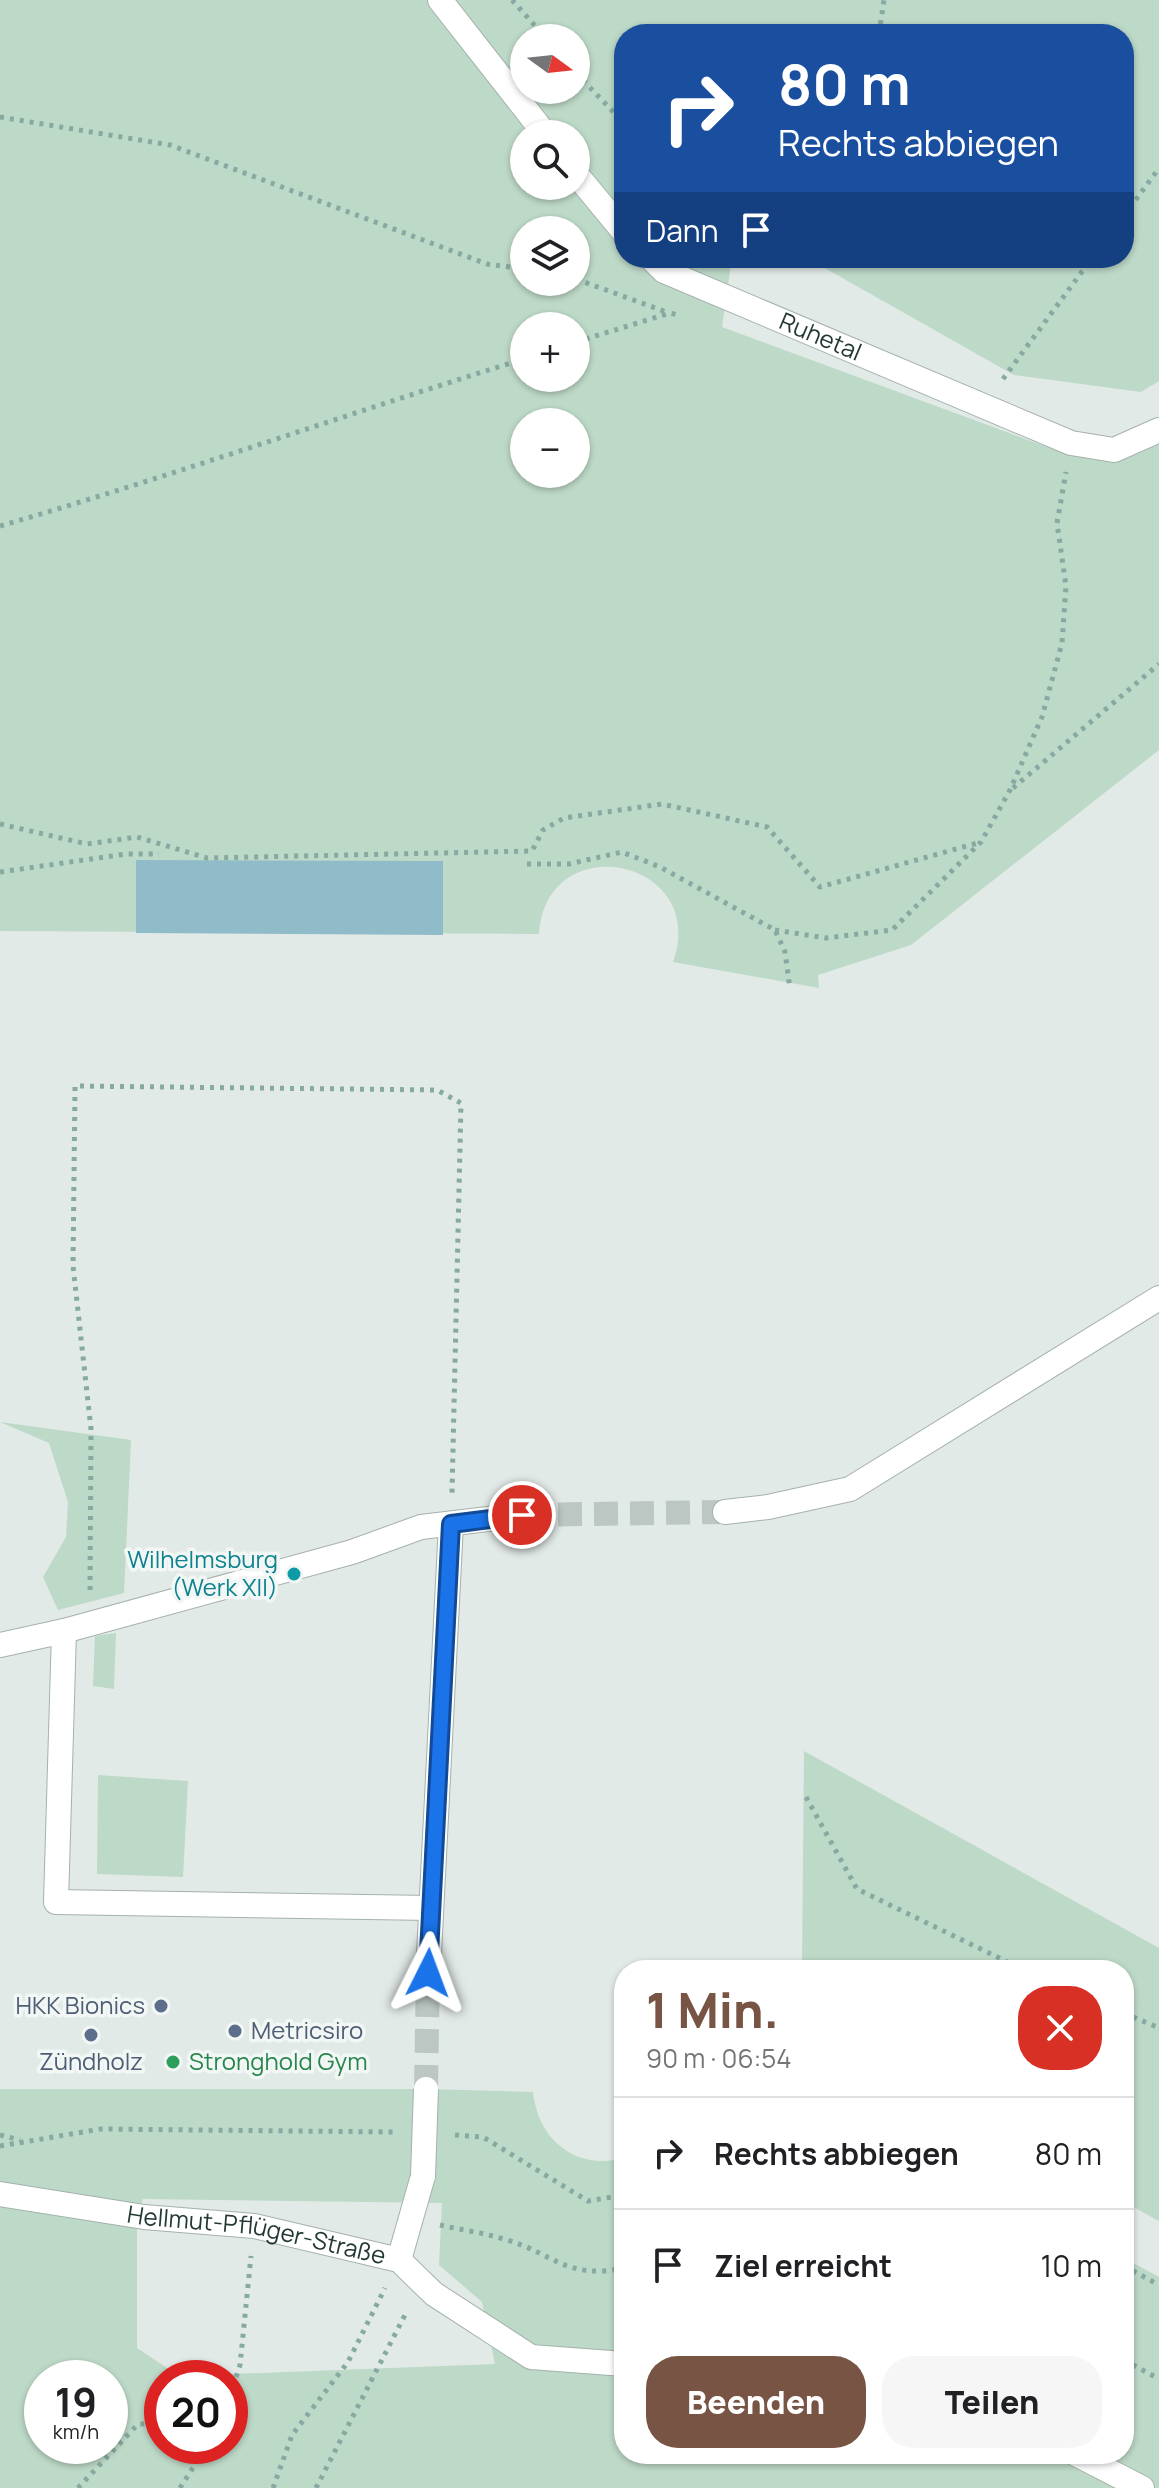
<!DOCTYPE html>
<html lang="de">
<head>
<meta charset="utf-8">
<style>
  body { margin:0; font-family:Manrope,sans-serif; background:#f6f6f6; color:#202124; height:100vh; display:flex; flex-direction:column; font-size:30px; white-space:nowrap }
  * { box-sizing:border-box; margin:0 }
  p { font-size:26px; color:#757577 }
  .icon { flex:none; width:44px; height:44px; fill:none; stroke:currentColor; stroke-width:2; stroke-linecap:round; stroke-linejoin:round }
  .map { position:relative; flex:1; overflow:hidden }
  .side { position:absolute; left:614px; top:1960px; width:520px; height:504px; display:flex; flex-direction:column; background:#fff; border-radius:32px; box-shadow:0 2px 6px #0004 }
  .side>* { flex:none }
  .guide { position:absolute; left:614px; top:24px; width:520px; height:244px; border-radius:32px; box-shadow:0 2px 6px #0004; background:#1a4fa0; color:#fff; overflow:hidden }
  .needle { width:52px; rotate:105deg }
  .fabs { position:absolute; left:510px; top:24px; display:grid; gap:16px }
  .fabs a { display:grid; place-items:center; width:80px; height:80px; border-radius:50%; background:#fff; box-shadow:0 2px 6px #0004; font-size:40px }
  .speed { position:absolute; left:24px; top:2360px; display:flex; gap:16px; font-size:40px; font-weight:700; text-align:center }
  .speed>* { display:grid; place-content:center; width:104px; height:104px; border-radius:50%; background:#fff; box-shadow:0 2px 6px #0004; line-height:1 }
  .speed small { font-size:20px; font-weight:400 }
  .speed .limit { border:12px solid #d22; background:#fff; color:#111 }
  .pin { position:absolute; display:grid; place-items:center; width:68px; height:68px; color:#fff; margin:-34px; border:4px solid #fff; border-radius:50%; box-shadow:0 2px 8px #0007 }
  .me { position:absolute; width:88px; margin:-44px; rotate:3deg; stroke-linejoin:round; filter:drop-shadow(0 0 6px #0008) }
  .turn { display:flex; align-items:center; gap:28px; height:168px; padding:0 32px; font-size:36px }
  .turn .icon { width:104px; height:104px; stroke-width:2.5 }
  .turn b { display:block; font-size:56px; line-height:68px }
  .then { display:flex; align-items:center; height:76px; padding:0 32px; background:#0003; gap:16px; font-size:30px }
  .round { display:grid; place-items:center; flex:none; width:84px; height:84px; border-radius:32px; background:#f6f6f6 }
  .head { display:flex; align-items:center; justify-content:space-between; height:136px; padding:0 32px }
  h1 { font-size:48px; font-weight:800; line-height:60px; color:#775443 }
  .cta { display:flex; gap:16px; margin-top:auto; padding:16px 32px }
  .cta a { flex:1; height:92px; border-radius:32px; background:#775443; color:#fff; font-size:32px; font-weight:800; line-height:92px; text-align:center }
  .cta a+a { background:#f6f6f6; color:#202124 }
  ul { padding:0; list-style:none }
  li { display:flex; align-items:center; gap:24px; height:112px; padding:0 32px; border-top:2px solid #e0e0e0 }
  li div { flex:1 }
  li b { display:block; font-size:30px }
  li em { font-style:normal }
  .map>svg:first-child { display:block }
  .green { fill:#bdd9c7; fill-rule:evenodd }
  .water { fill:#90bbc9 }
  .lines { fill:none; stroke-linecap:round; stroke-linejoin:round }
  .minor-tunnel { stroke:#bcc7c3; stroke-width:24; stroke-dasharray:24 12; stroke-linecap:butt }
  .minor-casing { stroke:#a5b1ae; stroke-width:26 }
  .path { stroke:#86aaa2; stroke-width:5; stroke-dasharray:4 6; stroke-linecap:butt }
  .minor { stroke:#fff; stroke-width:24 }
  .minor-bridge-casing { stroke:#a5b1ae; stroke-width:26; stroke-linecap:butt }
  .minor-bridge { stroke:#fff; stroke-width:24 }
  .route-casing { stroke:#114b97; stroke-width:20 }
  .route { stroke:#1a73e8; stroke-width:14 }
  .culture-dot { fill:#0f9aa8; stroke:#f2f7f5; stroke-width:3 }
  .service-dot { fill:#5c6f8a; stroke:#f2f7f5; stroke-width:3 }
  .leisure-dot { fill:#2e9e5b; stroke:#f2f7f5; stroke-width:3 }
  .labels { text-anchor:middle; stroke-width:7; stroke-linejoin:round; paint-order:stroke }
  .street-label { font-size:24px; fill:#243935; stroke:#f2f7f5 }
  .culture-label { font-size:24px; fill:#0d838f; stroke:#f2f7f5; text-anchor:end }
  .service-label { font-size:24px; fill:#4e5e75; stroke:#f2f7f5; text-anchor:end }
  .leisure-label { font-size:24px; fill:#27864d; stroke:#f2f7f5; text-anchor:start }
</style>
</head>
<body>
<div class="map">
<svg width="1159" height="2488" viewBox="0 0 1159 2488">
  <rect width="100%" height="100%" fill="#e2eae7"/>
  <g class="green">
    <path d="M0,0H1159V381L1141,392L1014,375L807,258H1124V34H624V258H732L722,327L1066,454L1117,460L1159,438V750L911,945L818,975L819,988L673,962C710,859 546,825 539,934L0,931ZM524,38H576V90H524ZM524,134H576V186H524ZM524,230H576V282H524ZM524,326H576V378H524ZM524,422H576V474H524Z"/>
    <polygon points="0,1422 131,1440 124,1593 58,1610 43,1577 66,1537 68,1502 49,1443"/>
    <polygon points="116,1633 114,1689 93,1686 95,1636"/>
    <polygon points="804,1751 1159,1948 1159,2221 1124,2202 1124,1970 802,1970"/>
    <polygon points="98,1775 188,1781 183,1877 97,1874"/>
    <path d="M0,2089H426L533,2092C538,2140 576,2171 624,2158V2454H1124V2258L1159,2277V2488H0ZM143,2199L442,2203L439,2265L482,2302L495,2364L179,2376L137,2348V2214ZM42,2378H110V2446H42ZM162,2378H230V2446H162Z"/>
  </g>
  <polygon class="water" points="136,860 443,861 443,935 136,933"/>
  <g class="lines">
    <g class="minor-tunnel">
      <polyline points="522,1515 725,1512"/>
      <polyline points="426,2089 428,1973"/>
    </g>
    <defs>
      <g id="minor">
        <polyline points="440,0 545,134"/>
        <polyline points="576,174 624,232"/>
        <path id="s1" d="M651,258L664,271L1071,443L1114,450L1159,430"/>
        <polyline points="725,1512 768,1507 850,1489 1159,1298"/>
        <polyline points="64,1631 56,1902 431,1908"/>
        <polyline points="0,1645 64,1631 352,1552 421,1527 522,1515"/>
        <polyline points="428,1973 451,1524"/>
        <path id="s2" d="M0,2194L144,2217L254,2226L399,2260L434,2294L531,2357L624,2364"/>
        <polyline points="399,2260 423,2176"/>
        <polyline points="1076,2454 1142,2488"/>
      </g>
    </defs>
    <use href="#minor" class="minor-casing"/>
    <g class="path">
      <polyline points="512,0 546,38"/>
      <polyline points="879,34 884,0"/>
      <polyline points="576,73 624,123"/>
      <polyline points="0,117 170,145 487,264 524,269"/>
      <polyline points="1124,216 1159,168"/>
      <polyline points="576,279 669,313"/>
      <polyline points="576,342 670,313 678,315"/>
      <polyline points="1003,379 1092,258"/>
      <path d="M0,526C176,475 349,413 524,359"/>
      <polyline points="1013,788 1159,664"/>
      <polyline points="0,824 87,844 137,837 207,858 532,851 543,830 564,818 662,804 767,827 820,887 981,842"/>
      <polyline points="527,864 569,864 622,852 660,867 775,930 785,952 790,989"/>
      <polyline points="0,872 126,854 159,854"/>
      <polyline points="775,930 826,938 892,930 981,842 1010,790 1042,717 1062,643 1066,586 1057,523 1066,472"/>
      <polyline points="90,1590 91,1429 73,1266 75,1086 437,1090 461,1103 452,1493"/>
      <polyline points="806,1797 857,1889 1024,1970"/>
      <polyline points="1124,2013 1159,2028"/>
      <polyline points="0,2135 20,2140"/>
      <polyline points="455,2135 483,2137 588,2201 624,2195"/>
      <polyline points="0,2146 101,2129 394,2132"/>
      <path d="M440,2225C462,2230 485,2233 507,2240C554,2254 567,2280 624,2268"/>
      <polyline points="1124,2266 1159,2285"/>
      <polyline points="1124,2360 1159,2379"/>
      <polyline points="230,2396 240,2365 251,2256"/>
      <polyline points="78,2488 138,2424 162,2424"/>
      <polyline points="180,2488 207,2446"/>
      <polyline points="273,2488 292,2435 348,2362 385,2288"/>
      <polyline points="316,2488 407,2311"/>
    </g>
    <use href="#minor" class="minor"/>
    <defs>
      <polyline id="minor-bridge" points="423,2176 426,2089"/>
    </defs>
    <use href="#minor-bridge" class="minor-bridge-casing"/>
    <use href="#minor-bridge" class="minor-bridge"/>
  </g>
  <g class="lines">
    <defs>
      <polyline id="route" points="428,1973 451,1524 522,1515"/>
    </defs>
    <use href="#route" class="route-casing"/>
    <use href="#route" class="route"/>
  </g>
  <circle class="culture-dot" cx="294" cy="1574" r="8"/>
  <g class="service-dot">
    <circle cx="161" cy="2006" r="8"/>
    <circle cx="235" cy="2031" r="8"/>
    <circle cx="91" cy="2035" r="8"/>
  </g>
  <circle class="leisure-dot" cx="173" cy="2062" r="8"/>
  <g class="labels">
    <g class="street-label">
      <text dy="8" stroke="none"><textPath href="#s1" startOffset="188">Ruhetal</textPath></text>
      <text dy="8" stroke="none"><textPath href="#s2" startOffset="260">Hellmut-Pflüger-Straße</textPath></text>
    </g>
    <g class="culture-label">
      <text x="278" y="1568">Wilhelmsburg<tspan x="278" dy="28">(Werk XII)</tspan></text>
    </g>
    <g class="service-label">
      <text x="145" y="2014">HKK Bionics</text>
      <text x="251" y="2039" text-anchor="start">Metricsiro</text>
      <text x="91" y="2070" text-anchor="middle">Zündholz</text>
    </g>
    <g class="leisure-label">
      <text x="189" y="2070">Stronghold Gym</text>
    </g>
  </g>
</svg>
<div class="fabs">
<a><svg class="needle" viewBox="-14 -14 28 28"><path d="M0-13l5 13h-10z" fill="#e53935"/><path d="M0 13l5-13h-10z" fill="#757577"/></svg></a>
<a><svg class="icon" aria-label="search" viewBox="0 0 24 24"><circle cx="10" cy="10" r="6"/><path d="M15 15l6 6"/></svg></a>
<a><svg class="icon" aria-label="layers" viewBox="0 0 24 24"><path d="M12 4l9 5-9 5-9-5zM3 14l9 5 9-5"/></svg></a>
<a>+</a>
<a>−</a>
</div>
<div class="speed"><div>19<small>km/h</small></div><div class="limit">20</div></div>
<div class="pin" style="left:522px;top:1515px;background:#d93025"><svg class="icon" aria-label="arrive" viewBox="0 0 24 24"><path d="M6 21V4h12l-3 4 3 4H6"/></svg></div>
<svg class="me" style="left:428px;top:1973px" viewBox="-20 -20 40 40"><path d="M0-17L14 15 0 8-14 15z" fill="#1a73e8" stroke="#fff" stroke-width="4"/></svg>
<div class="guide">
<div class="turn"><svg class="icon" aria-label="right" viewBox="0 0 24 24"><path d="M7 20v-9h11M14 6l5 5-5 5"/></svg><div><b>80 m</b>Rechts abbiegen</div></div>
<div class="then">Dann<svg class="icon" aria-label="arrive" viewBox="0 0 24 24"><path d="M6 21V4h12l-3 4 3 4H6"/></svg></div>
</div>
<section class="side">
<div class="head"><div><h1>1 Min.</h1><p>90 m · 06:54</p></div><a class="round" style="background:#d93025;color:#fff"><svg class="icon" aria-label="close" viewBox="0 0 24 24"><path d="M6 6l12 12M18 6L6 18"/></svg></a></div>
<ul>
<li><svg class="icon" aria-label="right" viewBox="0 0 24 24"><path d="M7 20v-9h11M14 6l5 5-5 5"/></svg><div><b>Rechts abbiegen</b></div><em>80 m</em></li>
<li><svg class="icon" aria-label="arrive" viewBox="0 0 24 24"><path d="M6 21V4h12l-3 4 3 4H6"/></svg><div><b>Ziel erreicht</b></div><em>10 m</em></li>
</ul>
<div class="cta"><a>Beenden</a><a>Teilen</a></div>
</section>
</div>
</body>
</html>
